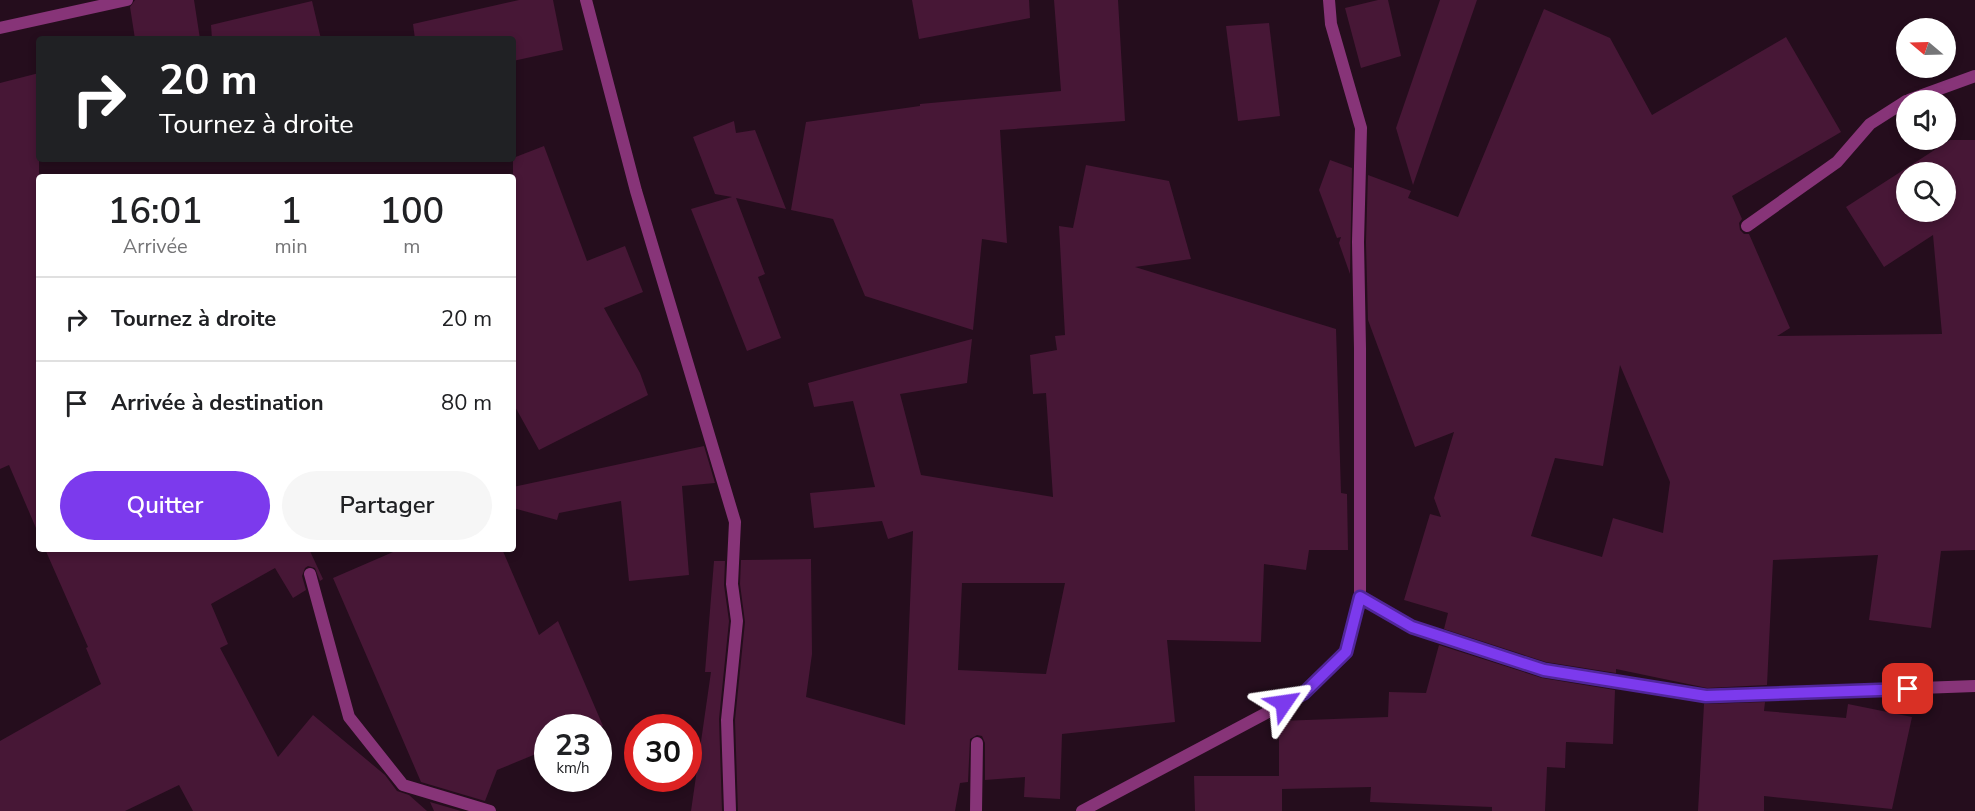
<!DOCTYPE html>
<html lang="fr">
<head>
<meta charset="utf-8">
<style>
  body { margin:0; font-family:"Nunito Sans",sans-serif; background:#f6f6f6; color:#202124; height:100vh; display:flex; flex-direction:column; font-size:22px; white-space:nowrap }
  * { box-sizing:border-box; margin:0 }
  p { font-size:20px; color:#757577 }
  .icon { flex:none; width:33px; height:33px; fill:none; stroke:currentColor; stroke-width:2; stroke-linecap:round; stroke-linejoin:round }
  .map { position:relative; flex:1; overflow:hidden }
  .side { position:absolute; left:36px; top:174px; width:480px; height:378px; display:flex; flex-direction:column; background:#fff; border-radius:6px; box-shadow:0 3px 9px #0003 }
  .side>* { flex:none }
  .guide { position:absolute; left:36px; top:36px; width:480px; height:126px; border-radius:6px; box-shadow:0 3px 9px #0003; background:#202124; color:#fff; overflow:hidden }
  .needle { width:39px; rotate:289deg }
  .controls { position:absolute; left:1896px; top:18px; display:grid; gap:12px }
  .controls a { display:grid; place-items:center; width:60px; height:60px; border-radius:50%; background:#fff; box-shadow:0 3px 9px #0003; font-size:30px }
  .speed { position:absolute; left:534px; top:714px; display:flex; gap:12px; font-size:30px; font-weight:700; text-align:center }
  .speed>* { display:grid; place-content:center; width:78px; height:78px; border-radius:50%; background:#fff; box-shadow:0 3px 9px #0003; line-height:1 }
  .speed small { font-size:15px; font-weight:400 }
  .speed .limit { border:9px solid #d22; background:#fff; color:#111 }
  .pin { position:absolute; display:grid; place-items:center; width:51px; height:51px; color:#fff; margin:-26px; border-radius:12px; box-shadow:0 3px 9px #0006 }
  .me { position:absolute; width:66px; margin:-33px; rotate:58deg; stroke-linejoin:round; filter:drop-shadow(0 0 4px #0008) }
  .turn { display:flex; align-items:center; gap:21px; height:126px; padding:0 24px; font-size:27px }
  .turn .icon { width:78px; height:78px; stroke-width:2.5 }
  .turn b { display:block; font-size:42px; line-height:51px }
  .eta { display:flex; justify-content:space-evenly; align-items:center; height:102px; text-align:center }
  .eta b { font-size:36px; font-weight:600; line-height:42px }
  .primary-button { display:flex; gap:12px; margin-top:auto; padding:12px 24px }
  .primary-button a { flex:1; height:69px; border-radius:36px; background:#7c3aed; color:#fff; font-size:24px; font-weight:600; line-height:69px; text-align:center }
  .primary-button a+a { background:#f6f6f6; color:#202124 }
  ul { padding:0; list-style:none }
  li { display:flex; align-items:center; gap:18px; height:84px; padding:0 24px; border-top:2px solid #e0e0e0 }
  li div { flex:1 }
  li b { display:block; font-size:22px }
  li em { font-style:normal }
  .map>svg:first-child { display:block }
  .building { fill:#471736; fill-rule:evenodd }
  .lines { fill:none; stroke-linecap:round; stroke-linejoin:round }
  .lane { stroke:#873478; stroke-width:12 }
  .street { stroke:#873478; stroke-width:12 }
  .route-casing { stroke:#51269a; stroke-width:15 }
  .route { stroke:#7c3aed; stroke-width:10 }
</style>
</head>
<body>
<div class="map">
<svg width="1975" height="811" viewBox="0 0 1975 811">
  <rect width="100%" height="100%" fill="#250d1d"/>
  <g class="building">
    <polygon points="135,0 194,0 200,39 135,39 130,7"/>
    <polygon points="519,0 553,0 563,50 513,61 513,39 415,39 413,24"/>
    <polygon points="912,0 1029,0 1030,18 919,39"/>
    <polygon points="1054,0 1118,0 1125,121 1000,130 1007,243 982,239 973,330 865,296 833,219 791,210 806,122 920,106 920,104 1061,91"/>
    <polygon points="1378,0 1388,0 1401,56 1361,68 1345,8"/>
    <polygon points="1440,0 1477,0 1413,185 1396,128"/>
    <polygon points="312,1 321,39 212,39 211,25"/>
    <path d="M1544,9L1610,38L1652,115L1786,37L1841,132L1732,196L1742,219L1739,223L1740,230L1744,234H1749L1790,328L1777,336L1942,334L1933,235L1884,267L1846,207L1950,140H1975V550L1941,551L1931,628L1869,620L1878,555L1773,560L1767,685L1707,688L1616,669V673L1546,662L1444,629L1448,613L1404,600L1430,514L1441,517L1434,498L1454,432L1415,447L1368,320L1366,242L1368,175L1411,191L1408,198L1458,217ZM1906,172H1946V212H1906ZM1620,365L1670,482L1663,533L1613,518L1602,557L1531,536L1555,458L1603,466Z"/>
    <polygon points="1269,23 1280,116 1238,121 1226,26"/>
    <polygon points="39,73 39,535 9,465 0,469 0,83"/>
    <polygon points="734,121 736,133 755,130 786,209 736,198 765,274 758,277 781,338 747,351 691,209 732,197 715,194 693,137"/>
    <polygon points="544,146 587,261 625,246 643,292 604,308 640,373 648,395 539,450 513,403 513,158"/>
    <polygon points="1330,160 1352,168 1350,274 1339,243 1341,237 1337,238 1319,190"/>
    <path d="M1086,165L1169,181L1191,259L1135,267L1336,329L1341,493L1347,494L1348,550H1309L1306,570L1264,564L1261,642L1167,640L1175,722L1062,734L1060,799L1024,797L1025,777L985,780V743L982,736L977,735L970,739L968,782L960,783L955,811H738L735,720L745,622L740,584L741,560L811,559L812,654L806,697L905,725L913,531L888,539L882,521L814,528L810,493L875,487L853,401L814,407L808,383L972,339L967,383L900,394L921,475L1053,497L1046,393L1033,394L1030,355L1057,350L1055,336L1065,335L1059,226L1073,228ZM962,583H1065L1046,674L958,670Z"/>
    <polygon points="704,446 715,483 682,486 689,575 629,581 621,501 559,513 557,520 513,508 513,487"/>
    <polygon points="45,549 309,549 323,579 320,581 315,568 308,566 305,568 302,576 306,590 293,598 275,568 211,604 228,644 220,648 278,757 313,715 385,775 397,791 409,795 427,811 193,811 179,785 125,811 0,811 0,741 101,684 86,648 88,647"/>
    <polygon points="400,549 502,549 539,635 558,621 603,726 598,728 548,728 548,749 497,770 485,801 421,782 333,578"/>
    <polygon points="714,561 725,561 724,585 729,621 719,719 722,811 691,811 711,672 705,672"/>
    <polygon points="1439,645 1542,678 1615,690 1613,744 1566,742 1565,768 1547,767 1545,811 1492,811 1492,807 1370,802 1371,787 1282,789 1282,811 1195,811 1194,776 1279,776 1279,721 1388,717 1389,692 1426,693"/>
    <polygon points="1765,702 1764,711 1846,718 1848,704 1912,717 1892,809 1764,796 1764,811 1698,811 1704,704"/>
    <polygon points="430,802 461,811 434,811"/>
  </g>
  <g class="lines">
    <g class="lane">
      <polyline points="1909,100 1975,76"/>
      <polyline points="1747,226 1837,162 1870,124 1906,101"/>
    </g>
    <g class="street">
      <polyline points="586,0 636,191 735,522 732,584 737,621 727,720 730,811"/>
      <polyline points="0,28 127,0"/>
      <polyline points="310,574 349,717 403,785 490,811"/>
      <polyline points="1360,597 1412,627 1544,670 1706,696 1975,686"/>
      <polyline points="976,811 977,743"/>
      <polyline points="1082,811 1304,693 1346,652 1360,597 1360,348 1358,242 1361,128 1331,24 1329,0"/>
    </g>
  </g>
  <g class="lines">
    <defs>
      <polyline id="route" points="1284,703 1304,693 1346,652 1360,597 1412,627 1544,670 1706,696 1908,689"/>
    </defs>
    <use href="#route" class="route-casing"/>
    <use href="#route" class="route"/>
  </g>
</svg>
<div class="controls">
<a><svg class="needle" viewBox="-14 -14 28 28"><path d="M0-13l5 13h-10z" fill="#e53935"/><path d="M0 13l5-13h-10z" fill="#757577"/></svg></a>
<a><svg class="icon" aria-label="sound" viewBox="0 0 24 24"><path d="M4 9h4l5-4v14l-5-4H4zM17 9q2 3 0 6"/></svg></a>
<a><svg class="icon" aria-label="search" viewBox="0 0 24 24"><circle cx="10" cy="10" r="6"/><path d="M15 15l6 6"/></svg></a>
</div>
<div class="speed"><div>23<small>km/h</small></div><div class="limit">30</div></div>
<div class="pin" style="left:1908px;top:689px;background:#d93025"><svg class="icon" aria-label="arrive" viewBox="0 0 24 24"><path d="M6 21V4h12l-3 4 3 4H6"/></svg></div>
<svg class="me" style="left:1284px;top:703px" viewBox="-20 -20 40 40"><path d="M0-17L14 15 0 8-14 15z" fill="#7c3aed" stroke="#fff" stroke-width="4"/></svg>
<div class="guide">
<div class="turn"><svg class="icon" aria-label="right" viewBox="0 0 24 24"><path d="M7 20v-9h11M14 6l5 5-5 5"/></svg><div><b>20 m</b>Tournez à droite</div></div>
</div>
<section class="side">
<div class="eta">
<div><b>16:01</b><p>Arrivée</p></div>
<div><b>1</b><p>min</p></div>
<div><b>100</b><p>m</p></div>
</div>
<ul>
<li><svg class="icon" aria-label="right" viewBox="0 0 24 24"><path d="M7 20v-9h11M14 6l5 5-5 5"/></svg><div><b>Tournez à droite</b></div><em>20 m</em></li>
<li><svg class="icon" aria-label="arrive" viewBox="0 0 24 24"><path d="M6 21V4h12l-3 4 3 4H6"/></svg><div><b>Arrivée à destination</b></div><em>80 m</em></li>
</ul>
<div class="primary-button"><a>Quitter</a><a>Partager</a></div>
</section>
</div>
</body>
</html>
